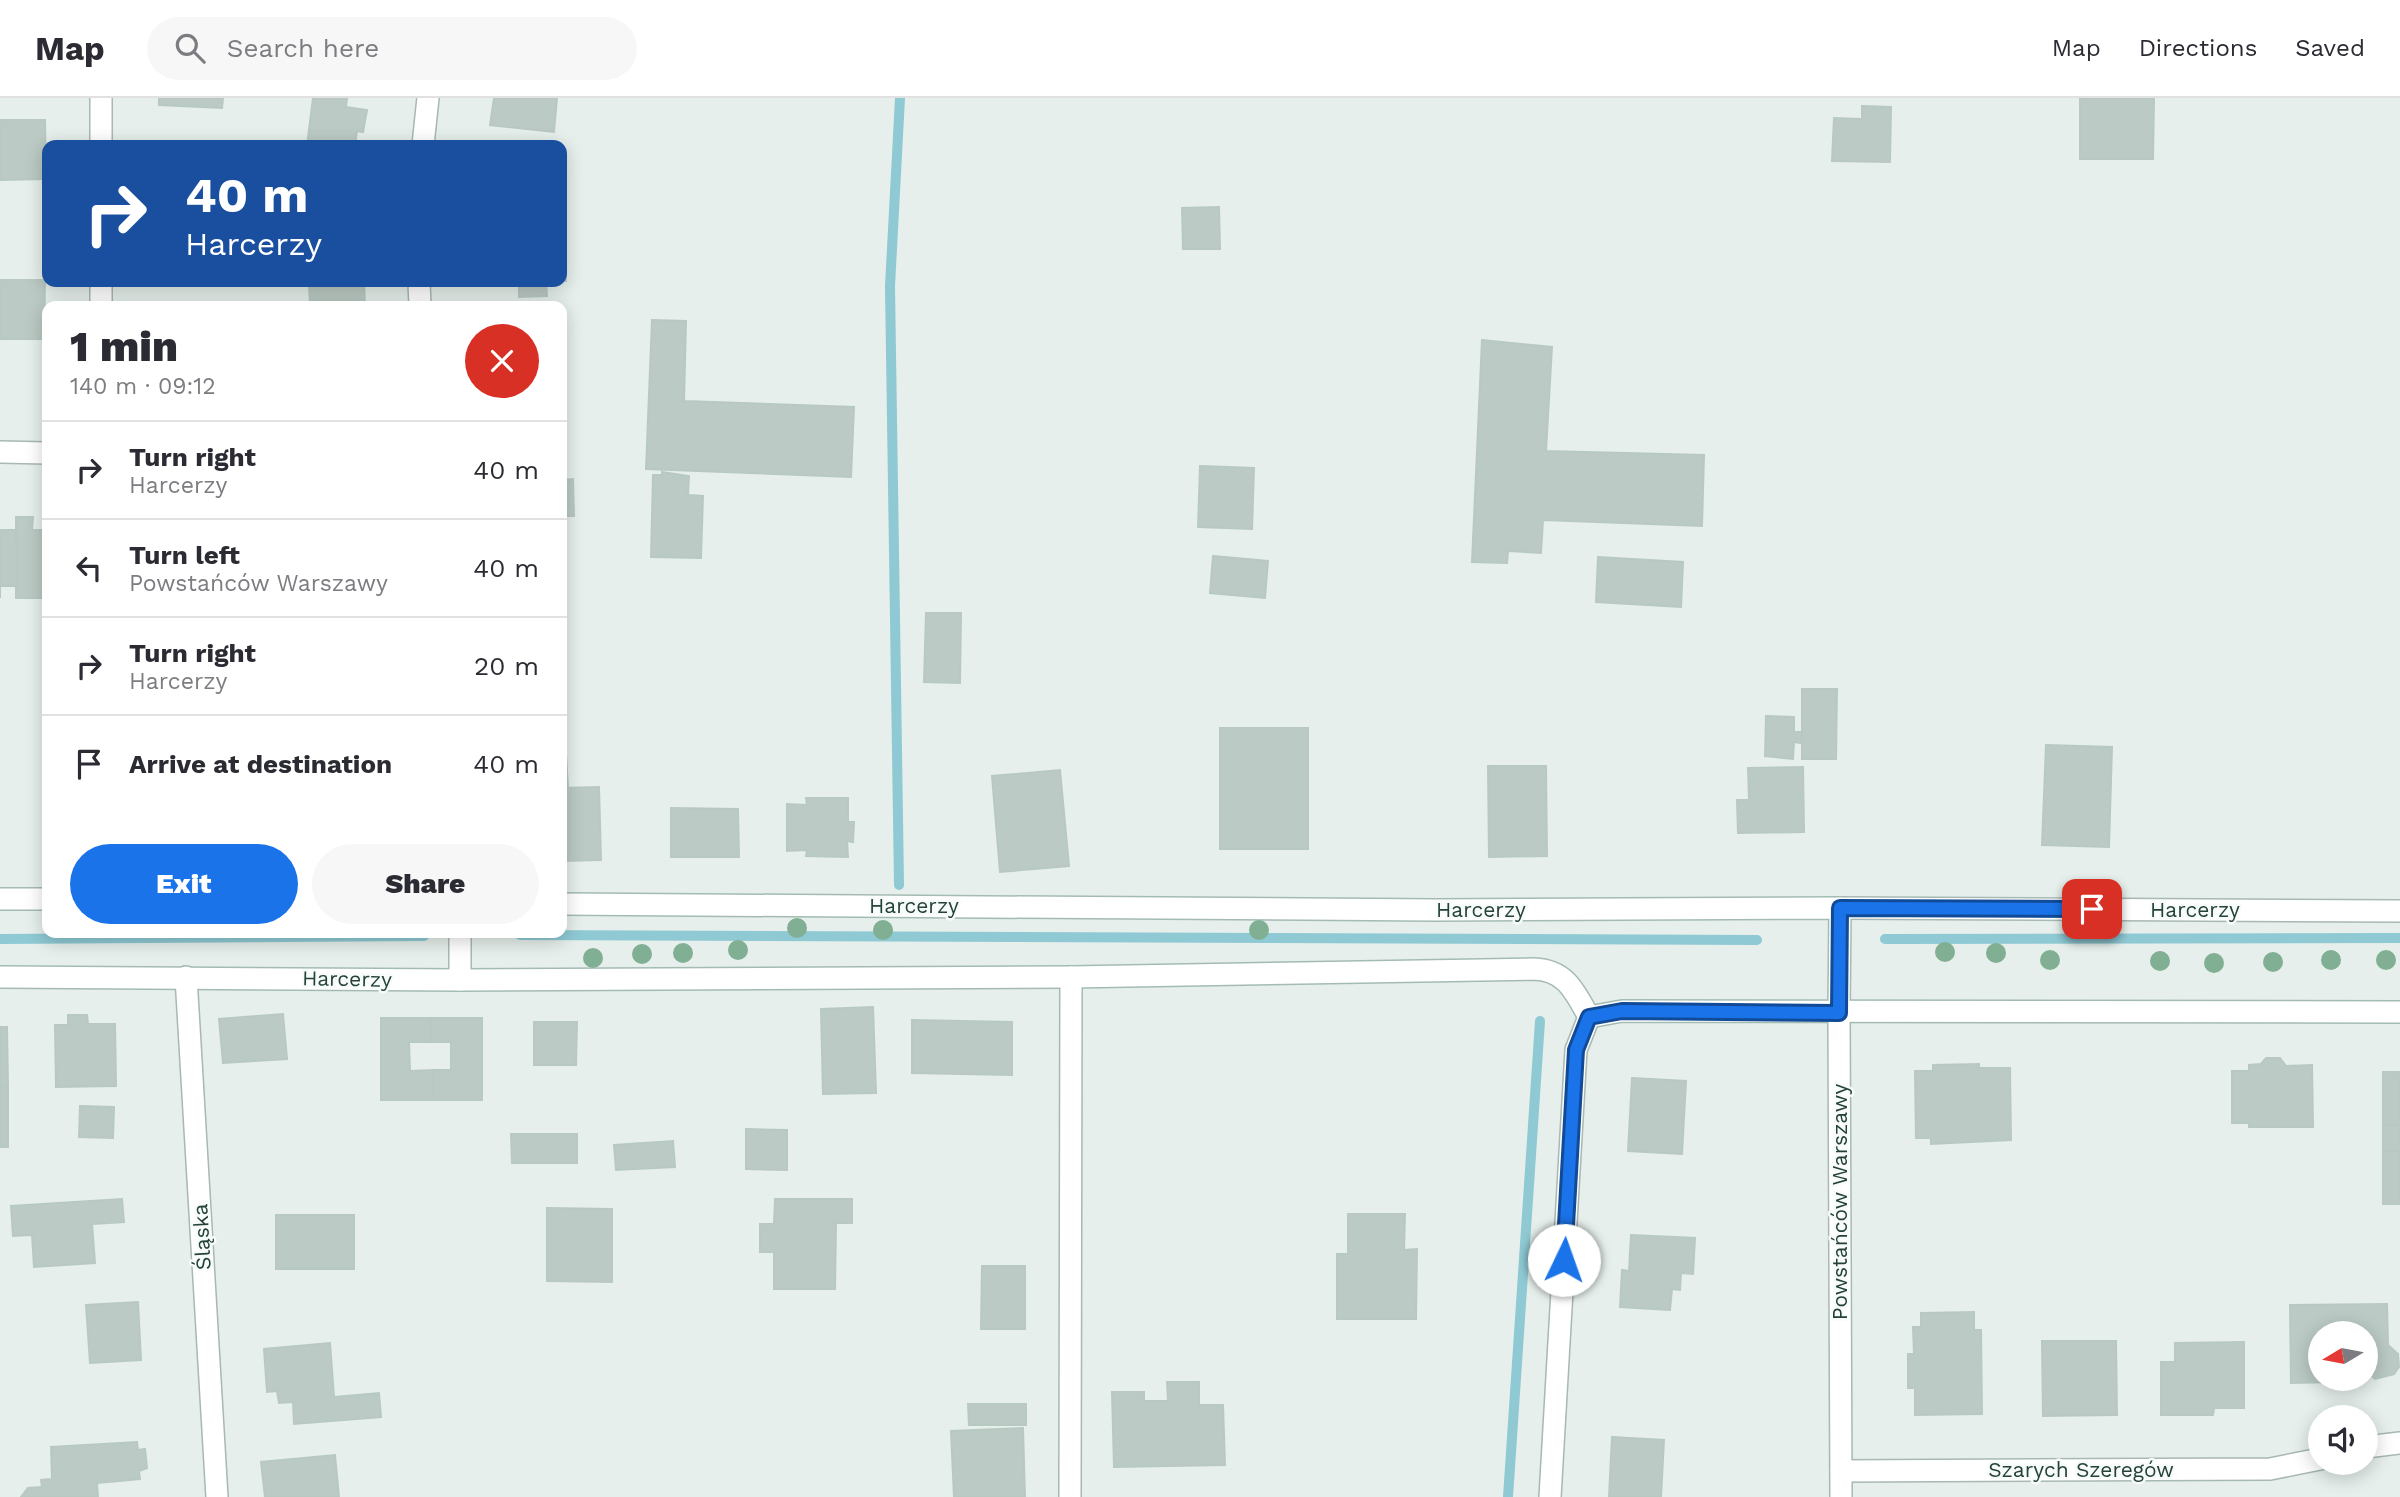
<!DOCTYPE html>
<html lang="en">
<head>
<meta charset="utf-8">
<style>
  body { margin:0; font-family:"Work Sans",sans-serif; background:#f7f7f7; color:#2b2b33; height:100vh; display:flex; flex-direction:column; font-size:26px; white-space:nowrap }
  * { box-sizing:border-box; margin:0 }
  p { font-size:23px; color:#7c7c81 }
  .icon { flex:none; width:38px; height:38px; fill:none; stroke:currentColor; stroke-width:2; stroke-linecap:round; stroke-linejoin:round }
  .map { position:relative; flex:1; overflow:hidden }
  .side { position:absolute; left:42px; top:203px; width:525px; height:637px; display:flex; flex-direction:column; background:#fff; border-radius:14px; box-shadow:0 4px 18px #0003 }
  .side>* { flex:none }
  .banner { position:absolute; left:42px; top:42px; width:525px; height:147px; border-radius:14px; box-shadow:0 4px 18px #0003; background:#1a4fa0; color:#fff; overflow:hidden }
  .needle { width:46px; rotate:260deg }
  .controls { position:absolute; left:2308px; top:1223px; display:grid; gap:14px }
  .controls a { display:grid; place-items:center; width:70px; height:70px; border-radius:50%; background:#fff; box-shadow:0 4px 18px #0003; font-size:35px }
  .pin { position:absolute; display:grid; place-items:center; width:60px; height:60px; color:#fff; margin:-30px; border-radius:14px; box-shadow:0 4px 10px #0006 }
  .me { position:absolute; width:77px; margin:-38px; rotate:3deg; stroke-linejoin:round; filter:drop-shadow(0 0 5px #0008) }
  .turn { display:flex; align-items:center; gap:24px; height:147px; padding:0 28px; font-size:32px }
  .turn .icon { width:91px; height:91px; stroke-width:2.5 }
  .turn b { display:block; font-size:49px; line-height:60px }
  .round { display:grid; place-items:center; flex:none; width:74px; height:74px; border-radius:37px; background:#f7f7f7 }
  .summary { display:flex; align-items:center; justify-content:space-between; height:119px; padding:0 28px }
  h1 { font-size:42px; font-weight:800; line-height:52px }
  .primary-button { display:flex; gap:14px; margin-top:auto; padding:14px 28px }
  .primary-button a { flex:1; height:80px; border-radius:42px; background:#1a73e8; color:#fff; font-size:28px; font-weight:800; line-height:80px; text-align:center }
  .primary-button a+a { background:#f7f7f7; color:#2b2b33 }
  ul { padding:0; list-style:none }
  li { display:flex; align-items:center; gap:21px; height:98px; padding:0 28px; border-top:2px solid #e1e1e2 }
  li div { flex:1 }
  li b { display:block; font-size:26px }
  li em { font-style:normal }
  header { display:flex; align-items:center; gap:42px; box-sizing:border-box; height:98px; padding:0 35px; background:#fff; border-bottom:2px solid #e1e1e2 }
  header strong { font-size:33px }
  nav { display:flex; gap:38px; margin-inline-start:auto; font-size:24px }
  .search { width:490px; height:63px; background:#f7f7f7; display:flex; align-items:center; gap:18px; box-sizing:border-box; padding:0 24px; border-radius:38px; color:#7c7c81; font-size:26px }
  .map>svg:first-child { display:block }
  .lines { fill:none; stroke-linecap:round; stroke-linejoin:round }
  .stream { stroke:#8ec9d4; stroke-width:10 }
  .building { fill:#bbcac4; stroke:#b8c9c2; stroke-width:2 }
  .street-casing { stroke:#a8b8b2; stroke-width:24 }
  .secondary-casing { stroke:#a4bbb3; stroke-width:24 }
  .street { stroke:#fff; stroke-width:21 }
  .secondary { stroke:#fff; stroke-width:21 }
  .tree { fill:#80af93 }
  .route-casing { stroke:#114b97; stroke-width:18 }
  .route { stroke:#1a73e8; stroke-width:12 }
  .labels { text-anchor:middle; stroke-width:5; stroke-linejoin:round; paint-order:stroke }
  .street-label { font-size:21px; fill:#24423a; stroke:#f7fbf9 }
</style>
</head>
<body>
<header>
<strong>Map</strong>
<div class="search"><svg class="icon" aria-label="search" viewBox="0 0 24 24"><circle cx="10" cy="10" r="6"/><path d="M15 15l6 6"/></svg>Search here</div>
<nav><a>Map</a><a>Directions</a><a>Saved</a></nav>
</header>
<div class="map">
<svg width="2400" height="1399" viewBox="0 0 2400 1399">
  <rect width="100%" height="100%" fill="#e6efeb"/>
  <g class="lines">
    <g class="stream">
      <polyline points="899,787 890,188 900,0"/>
      <polyline points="520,837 1757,842"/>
      <polyline points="0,841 424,838"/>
      <polyline points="1885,841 2400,840"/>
      <polyline points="1508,1399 1540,923"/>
    </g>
  </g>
  <g class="building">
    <polygon points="159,0 223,0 222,10 159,7"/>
    <polygon points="313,0 347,1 346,9 367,12 363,34 357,33 355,47 307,47"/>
    <polygon points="494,0 557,0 554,34 490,27"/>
    <polygon points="2080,0 2154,0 2153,61 2080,61"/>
    <polygon points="1862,8 1891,9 1890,64 1832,63 1834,20 1862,21"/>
    <polygon points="0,22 45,22 46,81 0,82"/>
    <polygon points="1219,109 1220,151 1183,151 1182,110"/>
    <polygon points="562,112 564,112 565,147 562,147"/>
    <polygon points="562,147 565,147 566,183 562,183"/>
    <polygon points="0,182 45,182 44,241 0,241"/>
    <polygon points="309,184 364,184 365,208 310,208"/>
    <polygon points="519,184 546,184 547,198 519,199"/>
    <rect x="158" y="206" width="67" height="2"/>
    <polygon points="652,222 686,223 684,303 854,309 851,379 646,371"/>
    <polygon points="1482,242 1552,249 1546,353 1704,357 1702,428 1543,422 1541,455 1508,453 1507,465 1472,464"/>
    <polygon points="1200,368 1254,370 1252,431 1198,429"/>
    <polygon points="662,374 689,378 688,397 703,398 701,460 651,459 653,377 662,377"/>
    <polygon points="573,381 574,418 562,418 562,382"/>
    <polygon points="16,419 33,419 32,432 47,432 45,500 16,500"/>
    <polygon points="0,432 16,432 17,488 0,488 0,500"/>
    <polygon points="1213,458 1268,463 1265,500 1210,495"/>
    <polygon points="1598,459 1683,464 1681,509 1596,504"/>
    <polygon points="926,515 961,515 960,585 924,584"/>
    <polygon points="562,554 565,590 562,590"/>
    <polygon points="1802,591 1837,591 1836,661 1802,661"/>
    <polygon points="1766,618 1794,619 1794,634 1802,634 1801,645 1794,644 1793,661 1765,658"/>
    <rect x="1220" y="630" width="88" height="121"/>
    <polygon points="2046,647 2112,649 2109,749 2042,747"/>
    <polygon points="562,656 566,656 568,690 562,690"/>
    <polygon points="1488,668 1546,668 1547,758 1489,759"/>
    <polygon points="1803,669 1804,734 1738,735 1737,702 1749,702 1748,670"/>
    <polygon points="1060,672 1069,768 1000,774 992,678"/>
    <polygon points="599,689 601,762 562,763 562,690"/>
    <polygon points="806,700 848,700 848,724 854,724 853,744 847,743 848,759 806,758 807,752 787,753 787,706 807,707"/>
    <polygon points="671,710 738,711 739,759 671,759"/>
    <polygon points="873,909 876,995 823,996 821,911"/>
    <polygon points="283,916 287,961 223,965 219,921"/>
    <polygon points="68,917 87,917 88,926 115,926 116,988 56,989 55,927 68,927"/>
    <polygon points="381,920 431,920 432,944 409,944 410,973 433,972 433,1002 381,1002"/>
    <polygon points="431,920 482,920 482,1002 433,1002 433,972 451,972 451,944 432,944"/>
    <polygon points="912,922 1012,924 1012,977 912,975"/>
    <polygon points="534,924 577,924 576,967 534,967"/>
    <polygon points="0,929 7,929 8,989 0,989"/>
    <polygon points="2266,960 2280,960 2286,968 2312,967 2313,1029 2249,1029 2249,1025 2232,1025 2232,973 2249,973 2249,967 2261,966"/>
    <polygon points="1979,966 1979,970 2010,970 2011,1042 1931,1046 1931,1040 1916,1040 1915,973 1933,973 1933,967"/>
    <rect x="2383" y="974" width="17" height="53"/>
    <polygon points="1632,980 1686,983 1682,1056 1628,1053"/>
    <rect x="0" y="989" width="8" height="60"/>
    <polygon points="80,1008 114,1009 113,1040 79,1039"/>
    <rect x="2383" y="1027" width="17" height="26"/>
    <polygon points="746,1031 787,1032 787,1072 746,1071"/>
    <polygon points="511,1036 577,1036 577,1065 512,1065"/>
    <polygon points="673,1043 675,1069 616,1072 614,1047"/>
    <rect x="2383" y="1053" width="17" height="53"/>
    <polygon points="122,1101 124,1124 92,1126 95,1165 34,1169 32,1137 13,1138 11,1108"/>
    <polygon points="775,1101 852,1101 852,1125 836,1125 835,1191 774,1191 774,1154 760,1154 760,1126 774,1126"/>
    <polygon points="547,1110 612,1111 612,1184 547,1183"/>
    <polygon points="1348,1116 1405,1116 1404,1152 1417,1151 1416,1221 1337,1221 1337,1156 1348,1156"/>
    <rect x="276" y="1117" width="78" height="54"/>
    <polygon points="1631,1137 1695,1140 1693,1176 1681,1175 1680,1192 1672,1191 1670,1212 1620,1209 1622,1172 1629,1173"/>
    <polygon points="982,1168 1025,1168 1025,1231 981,1231"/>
    <polygon points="138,1204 141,1262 90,1265 86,1207"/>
    <polygon points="2387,1206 2388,1247 2398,1256 2399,1269 2394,1276 2375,1281 2366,1273 2366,1236 2320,1236 2320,1281 2336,1281 2336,1284 2291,1285 2290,1207"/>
    <polygon points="1974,1214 1974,1232 1981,1232 1982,1316 1915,1317 1915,1290 1908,1290 1908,1256 1914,1256 1913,1229 1921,1229 1921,1215"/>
    <polygon points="2042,1243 2116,1243 2117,1317 2043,1318"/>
    <polygon points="2244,1244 2244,1310 2214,1310 2213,1317 2161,1317 2161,1264 2175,1264 2175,1245"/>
    <polygon points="330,1245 334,1299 379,1295 381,1319 294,1326 293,1304 279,1305 277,1293 267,1294 264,1251"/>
    <polygon points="1167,1284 1199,1284 1199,1307 1223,1307 1225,1367 1114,1369 1112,1294 1144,1294 1144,1303 1168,1303"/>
    <polygon points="968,1306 1026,1306 1026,1327 969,1327"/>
    <polygon points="1023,1330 1025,1399 954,1399 951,1333"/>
    <polygon points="1612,1339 1664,1342 1661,1399 1609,1399"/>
    <polygon points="137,1344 138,1352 145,1351 147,1370 139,1373 140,1381 97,1385 98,1399 21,1399 28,1390 42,1389 41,1382 52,1381 51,1349"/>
    <polygon points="335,1357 339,1399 265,1399 261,1364"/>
  </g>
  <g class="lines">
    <defs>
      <g id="street">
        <polyline points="101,47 101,0"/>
        <polyline points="423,47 428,0"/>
        <polyline points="419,184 420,208"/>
        <polyline points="101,208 101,184"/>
        <polyline points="0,354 47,355"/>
        <polyline points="1840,810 2400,813"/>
        <polyline points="460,835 460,882"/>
        <polyline points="186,879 217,1399"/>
        <polyline points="1839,915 1841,1399"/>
        <polyline points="2366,1349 2400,1345"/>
        <polyline points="1841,1373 2270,1371 2320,1361"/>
        <polyline points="1070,1399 1071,879"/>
        <polyline points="1550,1399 1576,952 1589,919"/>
      </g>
      <g id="secondary">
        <polyline points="0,801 47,801"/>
        <polyline points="562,806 1437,812 1840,810 1839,915"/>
        <path d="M0,879L460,882L1071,879L1534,871C1566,872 1575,894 1589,919L1622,913L2400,914"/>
      </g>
    </defs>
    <use href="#street" class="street-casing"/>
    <use href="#secondary" class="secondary-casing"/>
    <use href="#street" class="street"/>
    <use href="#secondary" class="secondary"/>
  </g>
  <g class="tree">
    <circle cx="797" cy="830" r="10"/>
    <circle cx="883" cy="832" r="10"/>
    <circle cx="1259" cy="832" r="10"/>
    <circle cx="738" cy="852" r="10"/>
    <circle cx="1945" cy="854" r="10"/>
    <circle cx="683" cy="855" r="10"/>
    <circle cx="1996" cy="855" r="10"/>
    <circle cx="642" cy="856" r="10"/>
    <circle cx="593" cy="860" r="10"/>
    <circle cx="2050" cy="862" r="10"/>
    <circle cx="2331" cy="862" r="10"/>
    <circle cx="2386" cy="862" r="10"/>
    <circle cx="2160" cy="863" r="10"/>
    <circle cx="2273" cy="864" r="10"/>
    <circle cx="2214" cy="865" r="10"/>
  </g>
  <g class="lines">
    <defs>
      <polyline id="route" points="1564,1162 1576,952 1589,919 1622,913 1839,915 1840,810 2092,811"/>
    </defs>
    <use href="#route" class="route-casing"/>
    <use href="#route" class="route"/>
  </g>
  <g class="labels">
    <g class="street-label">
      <text x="914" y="815">Harcerzy</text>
      <text x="1481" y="819">Harcerzy</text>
      <text x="2195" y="819">Harcerzy</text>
      <text transform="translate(347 881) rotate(1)" y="7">Harcerzy</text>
      <text transform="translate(1840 1104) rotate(-90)" y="7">Powstańców Warszawy</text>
      <text transform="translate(202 1139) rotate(-93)" y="7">Śląska</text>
      <text x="2081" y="1379">Szarych Szeregów</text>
    </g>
  </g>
</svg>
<div class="controls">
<a><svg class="needle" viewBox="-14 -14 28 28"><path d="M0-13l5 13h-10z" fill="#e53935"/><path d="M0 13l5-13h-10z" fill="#7c7c81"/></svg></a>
<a><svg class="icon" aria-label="sound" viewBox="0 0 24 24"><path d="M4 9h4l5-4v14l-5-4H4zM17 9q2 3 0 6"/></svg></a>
</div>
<div class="pin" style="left:2092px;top:811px;background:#d93025"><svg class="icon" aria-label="arrive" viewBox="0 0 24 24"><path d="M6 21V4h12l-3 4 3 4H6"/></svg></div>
<svg class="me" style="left:1564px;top:1162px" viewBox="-20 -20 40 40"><circle r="19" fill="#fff"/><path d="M0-13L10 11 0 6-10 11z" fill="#1a73e8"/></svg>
<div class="banner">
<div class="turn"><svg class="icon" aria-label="right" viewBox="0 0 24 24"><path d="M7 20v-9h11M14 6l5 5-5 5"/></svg><div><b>40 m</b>Harcerzy</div></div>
</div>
<section class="side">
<div class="summary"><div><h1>1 min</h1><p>140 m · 09:12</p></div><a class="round" style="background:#d93025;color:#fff"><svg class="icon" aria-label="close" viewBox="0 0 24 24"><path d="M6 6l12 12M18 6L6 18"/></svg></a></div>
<ul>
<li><svg class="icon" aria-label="right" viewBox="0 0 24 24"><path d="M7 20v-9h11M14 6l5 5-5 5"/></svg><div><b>Turn right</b><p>Harcerzy</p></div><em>40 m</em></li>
<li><svg class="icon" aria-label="left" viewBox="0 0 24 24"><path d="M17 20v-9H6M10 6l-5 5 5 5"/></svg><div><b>Turn left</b><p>Powstańców Warszawy</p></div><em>40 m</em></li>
<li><svg class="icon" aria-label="right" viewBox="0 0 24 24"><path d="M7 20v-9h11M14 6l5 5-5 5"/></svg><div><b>Turn right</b><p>Harcerzy</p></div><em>20 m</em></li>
<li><svg class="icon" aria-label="arrive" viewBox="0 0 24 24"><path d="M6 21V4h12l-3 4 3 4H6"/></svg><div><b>Arrive at destination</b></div><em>40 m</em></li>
</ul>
<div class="primary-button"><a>Exit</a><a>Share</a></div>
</section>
</div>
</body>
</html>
